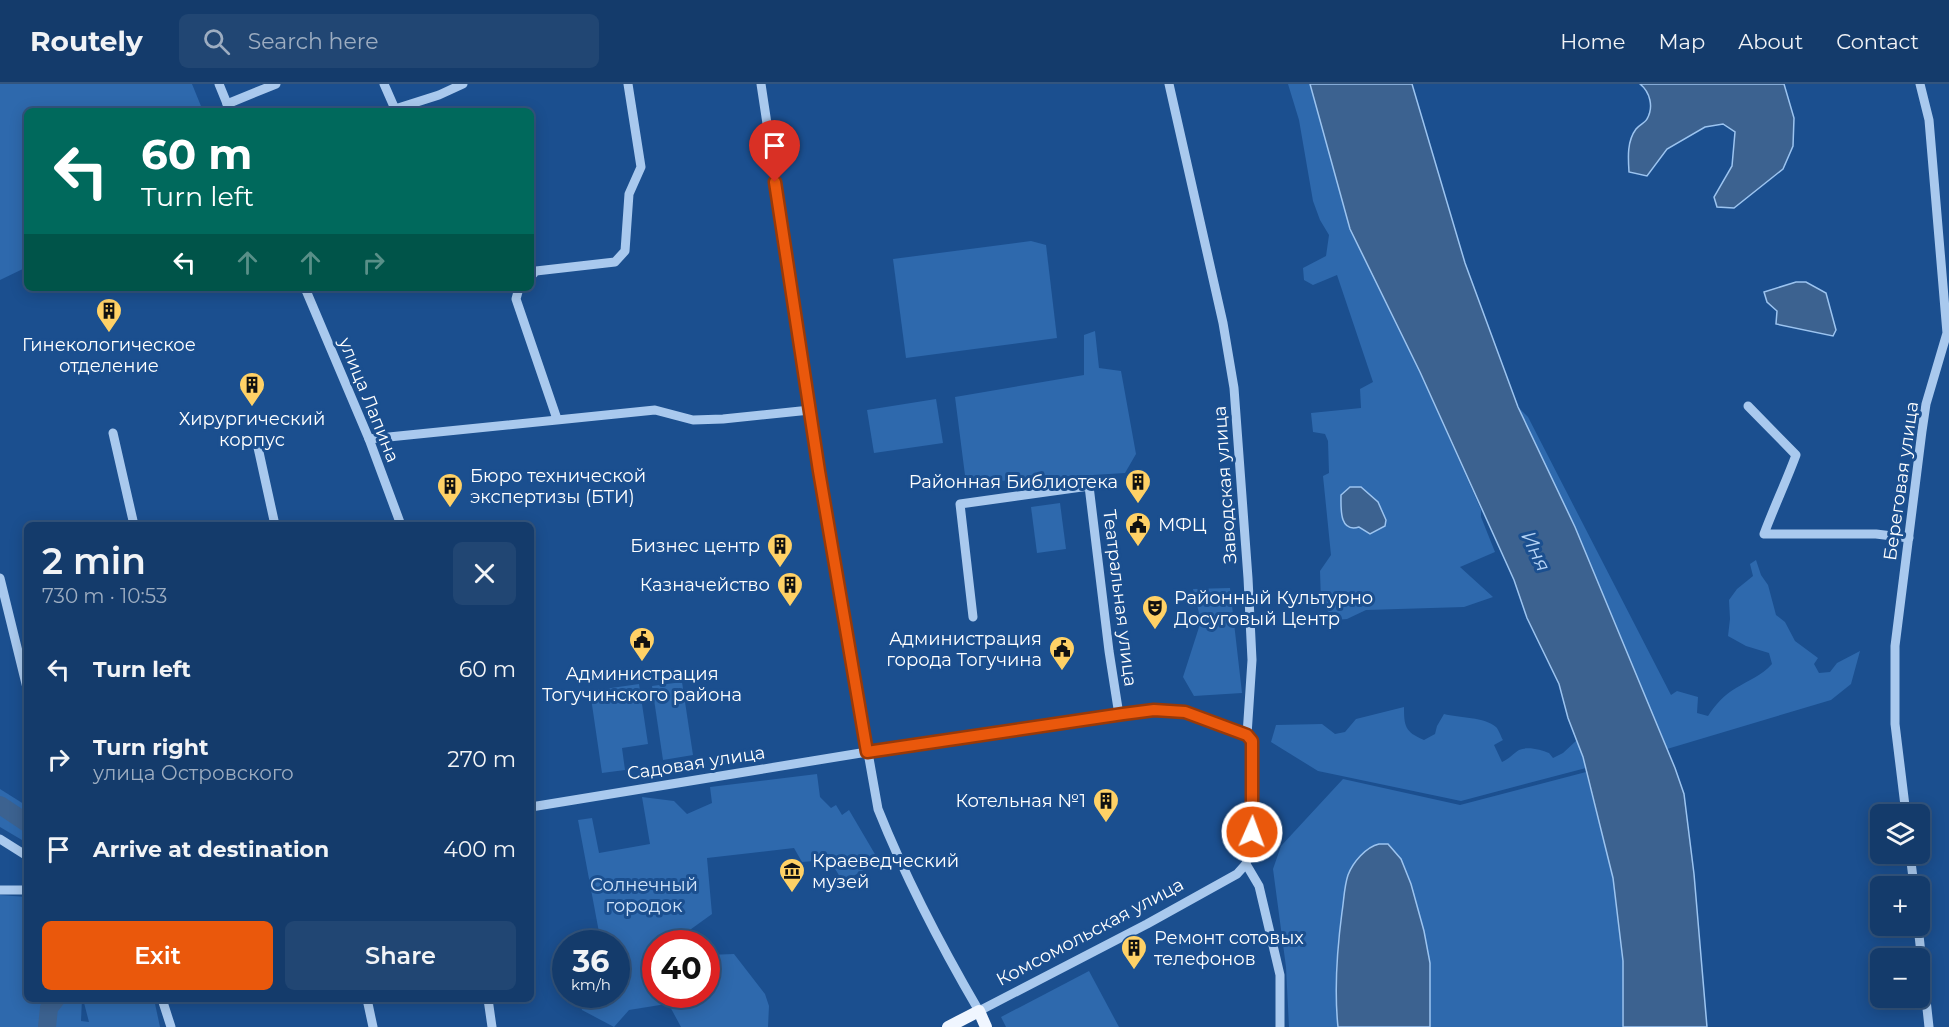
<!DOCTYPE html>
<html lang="en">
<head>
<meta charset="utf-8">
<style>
  body { margin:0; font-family:Montserrat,sans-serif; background:#214673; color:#f1f3f6; height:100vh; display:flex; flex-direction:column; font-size:22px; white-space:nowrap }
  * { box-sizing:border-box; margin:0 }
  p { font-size:20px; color:#9dadc1 }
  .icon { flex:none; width:33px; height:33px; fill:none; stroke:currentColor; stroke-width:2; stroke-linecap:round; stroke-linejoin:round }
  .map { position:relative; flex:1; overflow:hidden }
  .side { position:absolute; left:24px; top:438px; width:510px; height:480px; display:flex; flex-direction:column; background:#143b6b; border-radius:9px; box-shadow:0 3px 15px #0003,0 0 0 2px #33557e }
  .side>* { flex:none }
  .banner { position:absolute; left:24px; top:24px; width:510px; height:183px; border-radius:9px; box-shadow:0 3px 15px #0003,0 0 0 2px #33557e; background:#00695c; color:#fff; overflow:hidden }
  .buttons { position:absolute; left:1870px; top:720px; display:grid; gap:12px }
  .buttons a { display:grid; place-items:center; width:60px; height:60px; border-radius:9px; background:#143b6b; box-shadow:0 3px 15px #0003,0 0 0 2px #33557e; font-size:30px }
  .speed { position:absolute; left:552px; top:846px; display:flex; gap:12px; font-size:30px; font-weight:700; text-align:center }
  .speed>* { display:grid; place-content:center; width:78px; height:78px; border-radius:50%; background:#143b6b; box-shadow:0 3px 15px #0003,0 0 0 2px #33557e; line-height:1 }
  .speed small { font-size:15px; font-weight:400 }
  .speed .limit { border:9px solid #d22; background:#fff; color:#111 }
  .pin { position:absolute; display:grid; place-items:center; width:51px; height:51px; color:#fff; margin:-62px -26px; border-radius:50% 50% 50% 0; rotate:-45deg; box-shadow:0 0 6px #0007 }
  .pin .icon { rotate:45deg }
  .me { position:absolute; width:66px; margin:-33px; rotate:2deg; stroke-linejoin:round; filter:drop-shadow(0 0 4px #0008) }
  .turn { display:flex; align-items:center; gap:21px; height:126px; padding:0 18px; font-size:27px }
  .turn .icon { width:78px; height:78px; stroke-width:2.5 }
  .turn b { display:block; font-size:42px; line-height:51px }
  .lanes { display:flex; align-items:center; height:57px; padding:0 18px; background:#0003; justify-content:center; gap:30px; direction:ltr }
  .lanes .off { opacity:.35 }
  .round { display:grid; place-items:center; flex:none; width:63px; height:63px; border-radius:9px; background:#214673 }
  .headline { display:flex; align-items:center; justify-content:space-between; height:102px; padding:0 18px }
  h1 { font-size:36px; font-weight:600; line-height:45px }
  .cta { display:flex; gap:12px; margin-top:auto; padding:12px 18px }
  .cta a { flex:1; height:69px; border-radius:9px; background:#ea580c; color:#fff; font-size:24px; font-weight:600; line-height:69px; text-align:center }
  .cta a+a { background:#214673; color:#f1f3f6 }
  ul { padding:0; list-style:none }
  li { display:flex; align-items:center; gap:18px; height:90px; padding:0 18px }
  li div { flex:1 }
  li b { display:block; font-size:22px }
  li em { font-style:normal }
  header { display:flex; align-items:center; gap:36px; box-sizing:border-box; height:84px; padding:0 30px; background:#143b6b; border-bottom:2px solid #33557e }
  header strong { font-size:28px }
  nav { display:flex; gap:33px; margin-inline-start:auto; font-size:21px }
  .search { width:420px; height:54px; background:#214673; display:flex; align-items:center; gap:15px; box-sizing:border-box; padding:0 21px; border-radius:9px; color:#9dadc1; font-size:22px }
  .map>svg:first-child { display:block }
  .green { fill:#2e69ad }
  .water { fill:#3c6290; stroke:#9cc4f0; stroke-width:1.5 }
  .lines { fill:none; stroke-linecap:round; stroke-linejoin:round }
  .river { stroke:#3c6290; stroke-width:18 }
  .minor { stroke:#a9c9ee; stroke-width:9 }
  .major { stroke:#f0f6ff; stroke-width:12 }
  .route-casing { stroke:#983908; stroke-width:15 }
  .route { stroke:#ea580c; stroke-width:10 }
  .labels { text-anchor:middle; stroke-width:6; stroke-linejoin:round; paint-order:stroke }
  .poi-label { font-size:18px; fill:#fff; stroke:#1b4f8f; text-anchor:start }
  .street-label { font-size:18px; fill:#fff; stroke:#1b4f8f }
  .park-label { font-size:18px; fill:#cfe3fa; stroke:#1b4f8f }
  .water-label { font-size:20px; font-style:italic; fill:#b5d3f5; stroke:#1b4f8f }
</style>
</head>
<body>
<header>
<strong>Routely</strong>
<div class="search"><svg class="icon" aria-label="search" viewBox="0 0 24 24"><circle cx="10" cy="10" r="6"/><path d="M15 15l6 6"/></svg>Search here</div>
<nav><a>Home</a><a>Map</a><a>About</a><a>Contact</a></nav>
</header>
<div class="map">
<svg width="1949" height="943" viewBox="0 0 1949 943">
  <rect width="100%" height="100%" fill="#1b4f8f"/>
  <g class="green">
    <polygon points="0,0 192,0 203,27 27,27 27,183 0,196"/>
    <polygon points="1288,0 1310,0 1350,145 1420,288 1481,426 1481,433 1495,468 1460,483 1493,513 1464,523 1366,526 1347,535 1335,536 1321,518 1320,487 1331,471 1323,392 1329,389 1328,357 1325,350 1313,348 1311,329 1361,324 1360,305 1373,298 1337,191 1313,201 1304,196 1303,184 1326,172 1329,151 1320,136 1313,117 1299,36"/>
    <polygon points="1031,157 1046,161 1057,254 906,274 893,175"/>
    <polygon points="1095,247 1099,284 1121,287 1136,370 1125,389 966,399 955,313 1084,291 1084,251"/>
    <polygon points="936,315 943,359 874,369 867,326"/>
    <path d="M1518,323L1528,333L1671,611L1677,607L1698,613L1697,629L1708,632C1715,621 1724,611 1736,604C1749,596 1761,592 1772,580L1769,569L1746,562L1728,552L1730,535L1729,516L1737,505L1753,492L1750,480L1756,476L1761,491L1768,501L1776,531L1785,538L1795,557L1818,574L1814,580L1819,589L1830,588L1837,579L1860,567L1851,600L1831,616L1667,665Z"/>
    <polygon points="1060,419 1066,465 1037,469 1031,423"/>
    <polygon points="1230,504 1242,609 1194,612 1183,593 1201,537 1193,505"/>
    <polygon points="682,598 693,671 663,676 652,602"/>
    <polygon points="639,600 648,660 622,664 625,686 602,689 590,607"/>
    <path d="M1404,623C1404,642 1405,648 1424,656L1435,650L1437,642L1444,630C1459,634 1485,633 1496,643C1499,646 1501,653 1503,656L1494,661L1502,678C1509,675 1514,669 1519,666C1528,662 1541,666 1549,669L1553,674L1563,669L1577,656L1586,684L1461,717L1318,687L1271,658L1276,641L1322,640L1335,650L1345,648L1356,635Z"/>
    <polygon points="1586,688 1613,794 1623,877 1622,943 1289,943 1286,883 1273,785 1281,762 1343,695 1460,721"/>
    <polygon points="817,690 820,713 831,724 836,721 842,731 849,726 879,777 843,798 834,783 823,785 814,777 802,778 794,764 707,774 712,830 687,848 694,859 656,860 656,910 706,910 707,871 734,870 765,910 769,922 768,943 681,943 667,917 660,921 629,926 614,943 582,926 579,911 616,910 616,860 601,859 578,736 592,734 599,769 650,760 642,713 674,717 687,730 712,719 710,703"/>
    <polygon points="0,705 27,722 27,759 0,743"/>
    <polygon points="0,811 27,813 27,915 82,915 81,937 89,938 83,915 154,915 160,943 0,943"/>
    <polygon points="1089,887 1119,943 1006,943 1001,933"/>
  </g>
  <g class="water">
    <polygon points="1310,0 1412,0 1465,179 1518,323 1575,443 1675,684 1684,710 1694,790 1707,943 1623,943 1623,877 1613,794 1583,673 1568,634 1559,600 1527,534 1514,496 1420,288 1350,145"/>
    <path d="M1640,0H1784L1794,34L1793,62L1783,85L1734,124L1717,123L1714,113L1732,82L1735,48L1723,40L1705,43L1667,65L1647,92L1629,88C1628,73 1627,57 1636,45C1639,41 1645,39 1647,35C1654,23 1650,8 1640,0Z"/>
    <polygon points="1796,198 1806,198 1826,209 1836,246 1833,252 1776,240 1777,227 1767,218 1764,208"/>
    <path d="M1350,403H1361L1378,418L1386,436L1385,442L1370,450L1359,443C1339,449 1341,424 1341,411Z"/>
    <path d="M1379,760H1388L1401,775L1411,800L1424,847L1430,879V943H1338C1334,905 1337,866 1342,828C1344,816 1344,803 1348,791C1353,778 1366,763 1379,760Z"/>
  </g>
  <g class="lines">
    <g class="river">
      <polyline points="0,721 27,739"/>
      <polyline points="47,943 49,924 56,915"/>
    </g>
    <g class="minor">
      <polyline points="219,0 230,27"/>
      <polyline points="384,0 395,25 439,11 463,0"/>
      <path d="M761,0L829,448L878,725C906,795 941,862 979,927L1147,840L1237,790L1246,780"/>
      <path d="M1169,0L1223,239L1234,304L1248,494L1252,576L1247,651L1252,657C1253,699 1254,739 1246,780L1259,802L1280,891V943"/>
      <polyline points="227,20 276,0"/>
      <polyline points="531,192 536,187 615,178 625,167 629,110 641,83 628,0"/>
      <polyline points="305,204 369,355 401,441"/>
      <polyline points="519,204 516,215 557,335"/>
      <path d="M1748,322L1796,371C1786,398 1774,423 1764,450H1876L1909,454"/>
      <polyline points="113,349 134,441"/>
      <polyline points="369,355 655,326 693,336 723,335 810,326"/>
      <polyline points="257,359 275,441"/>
      <polyline points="0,494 27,604"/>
      <polyline points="973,533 960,420 1089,402 1109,567 1119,631"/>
      <polyline points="531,723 867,668 1154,626 1185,628 1247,651"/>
      <polyline points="1906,730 1895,640 1895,562 1922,347 1926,320 1947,249 1929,36 1920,0"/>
      <polyline points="0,755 27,772"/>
      <polyline points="1910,770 1914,802"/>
      <polyline points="0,806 27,806"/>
      <polyline points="1918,842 1929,943"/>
      <polyline points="162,915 171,943"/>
      <polyline points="367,915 373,943"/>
      <polyline points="488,915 492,943"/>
    </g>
    <polyline class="major" points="948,943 979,927 986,943"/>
  </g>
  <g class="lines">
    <defs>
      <polyline id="route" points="775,98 819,387 867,668 1123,630 1154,626 1185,628 1247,651 1252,657 1252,748"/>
    </defs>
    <use href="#route" class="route-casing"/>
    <use href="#route" class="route"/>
  </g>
  <defs>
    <symbol id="building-pin" viewBox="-11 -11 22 30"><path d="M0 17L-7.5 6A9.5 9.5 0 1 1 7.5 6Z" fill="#ffd166" stroke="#1b4f8f"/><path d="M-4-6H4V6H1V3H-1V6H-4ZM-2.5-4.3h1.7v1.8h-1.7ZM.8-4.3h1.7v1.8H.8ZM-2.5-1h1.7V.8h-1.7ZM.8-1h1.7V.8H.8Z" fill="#111"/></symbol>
    <symbol id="civic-pin" viewBox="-11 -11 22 30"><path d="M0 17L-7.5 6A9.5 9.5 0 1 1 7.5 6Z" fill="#ffd166" stroke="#1b4f8f"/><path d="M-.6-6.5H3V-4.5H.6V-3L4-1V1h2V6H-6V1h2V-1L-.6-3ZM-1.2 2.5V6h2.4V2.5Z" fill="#111"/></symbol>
    <symbol id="theatre-pin" viewBox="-11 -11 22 30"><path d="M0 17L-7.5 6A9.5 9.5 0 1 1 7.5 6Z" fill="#ffd166" stroke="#1b4f8f"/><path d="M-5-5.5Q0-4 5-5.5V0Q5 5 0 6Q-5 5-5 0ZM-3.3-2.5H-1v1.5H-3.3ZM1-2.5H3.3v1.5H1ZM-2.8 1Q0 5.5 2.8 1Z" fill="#111"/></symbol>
    <symbol id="museum-pin" viewBox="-11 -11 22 30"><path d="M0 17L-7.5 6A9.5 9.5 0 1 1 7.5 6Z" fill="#ffd166" stroke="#1b4f8f"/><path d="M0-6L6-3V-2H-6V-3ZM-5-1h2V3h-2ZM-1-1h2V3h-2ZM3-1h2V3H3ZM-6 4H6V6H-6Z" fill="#111"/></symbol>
  </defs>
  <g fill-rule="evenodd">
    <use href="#building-pin" x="94" y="212" width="30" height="40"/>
    <use href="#building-pin" x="237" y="286" width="30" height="40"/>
    <use href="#building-pin" x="1123" y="383" width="30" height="40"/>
    <use href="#building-pin" x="435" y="387" width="30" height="40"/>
    <use href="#civic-pin" x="1123" y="426" width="30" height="40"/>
    <use href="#building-pin" x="765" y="447" width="30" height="40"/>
    <use href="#building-pin" x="775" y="486" width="30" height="40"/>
    <use href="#theatre-pin" x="1140" y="509" width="30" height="40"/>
    <use href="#civic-pin" x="627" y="541" width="30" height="40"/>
    <use href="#civic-pin" x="1047" y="550" width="30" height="40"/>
    <use href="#building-pin" x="1091" y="702" width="30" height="40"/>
    <use href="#museum-pin" x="777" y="772" width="30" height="40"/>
    <use href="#building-pin" x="1119" y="849" width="30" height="40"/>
  </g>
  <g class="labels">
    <g class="poi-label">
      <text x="109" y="267" text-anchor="middle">Гинекологическое<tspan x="109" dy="21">отделение</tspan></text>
      <text x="252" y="341" text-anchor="middle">Хирургический<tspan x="252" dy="21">корпус</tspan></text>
      <text x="470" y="398">Бюро технической<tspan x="470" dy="21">экспертизы (БТИ)</tspan></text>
      <text x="1118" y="404" text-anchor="end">Районная Библиотека</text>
      <text x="1158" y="447">МФЦ</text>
      <text x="760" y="468" text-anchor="end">Бизнес центр</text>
      <text x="770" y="507" text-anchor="end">Казначейство</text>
      <text x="1174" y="520">Районный Культурно<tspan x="1174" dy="21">Досуговый Центр</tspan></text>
      <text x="1042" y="561" text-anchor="end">Администрация<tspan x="1042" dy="21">города Тогучина</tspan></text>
      <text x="642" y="596" text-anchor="middle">Администрация<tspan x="642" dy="21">Тогучинского района</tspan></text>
      <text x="1086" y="723" text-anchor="end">Котельная №1</text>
      <text x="812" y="783">Краеведческий<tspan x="812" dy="21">музей</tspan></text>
      <text x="1154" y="860">Ремонт сотовых<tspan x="1154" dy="21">телефонов</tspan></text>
    </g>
    <g class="street-label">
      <text transform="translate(369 316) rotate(68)" y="6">улица Лапина</text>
      <text transform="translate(1901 397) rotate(-82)" y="6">Береговая улица</text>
      <text transform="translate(1225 401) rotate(-94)" y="6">Заводская улица</text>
      <text transform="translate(1120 514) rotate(83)" y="6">Театральная улица</text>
      <text transform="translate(696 679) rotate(-9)" y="6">Садовая улица</text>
      <text transform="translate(1090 848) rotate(-28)" y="6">Комсомольская улица</text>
    </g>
    <g class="park-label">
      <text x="644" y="807">Солнечный<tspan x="644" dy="21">городок</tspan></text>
    </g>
    <g class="water-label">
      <text transform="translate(1536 467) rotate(65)" y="7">Иня</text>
    </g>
  </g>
</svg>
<div class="buttons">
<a><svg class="icon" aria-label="layers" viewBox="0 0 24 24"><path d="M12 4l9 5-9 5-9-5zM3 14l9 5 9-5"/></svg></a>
<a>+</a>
<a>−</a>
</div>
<div class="speed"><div>36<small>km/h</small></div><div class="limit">40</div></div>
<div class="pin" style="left:775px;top:98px;background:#d93025"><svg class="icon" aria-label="arrive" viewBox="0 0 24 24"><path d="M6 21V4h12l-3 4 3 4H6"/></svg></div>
<svg class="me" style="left:1252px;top:748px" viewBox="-20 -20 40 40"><circle r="17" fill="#ea580c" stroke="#fff" stroke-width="3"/><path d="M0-11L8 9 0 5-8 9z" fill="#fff"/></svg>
<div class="banner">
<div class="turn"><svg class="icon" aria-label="left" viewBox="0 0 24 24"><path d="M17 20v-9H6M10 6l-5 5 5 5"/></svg><div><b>60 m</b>Turn left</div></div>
<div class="lanes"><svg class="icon" aria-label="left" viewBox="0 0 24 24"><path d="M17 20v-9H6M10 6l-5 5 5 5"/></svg><svg class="icon off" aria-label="ahead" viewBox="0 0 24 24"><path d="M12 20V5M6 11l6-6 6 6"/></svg><svg class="icon off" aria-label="ahead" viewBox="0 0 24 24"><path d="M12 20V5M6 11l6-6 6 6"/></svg><svg class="icon off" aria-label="right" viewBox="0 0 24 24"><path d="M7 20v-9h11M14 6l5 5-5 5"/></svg></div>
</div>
<section class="side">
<div class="headline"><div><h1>2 min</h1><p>730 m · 10:53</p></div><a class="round"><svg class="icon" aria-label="close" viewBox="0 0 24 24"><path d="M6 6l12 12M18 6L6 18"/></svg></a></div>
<ul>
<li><svg class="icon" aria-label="left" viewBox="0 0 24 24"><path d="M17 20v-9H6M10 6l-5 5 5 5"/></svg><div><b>Turn left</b></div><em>60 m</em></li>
<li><svg class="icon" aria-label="right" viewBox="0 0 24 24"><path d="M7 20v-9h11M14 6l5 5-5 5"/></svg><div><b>Turn right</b><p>улица Островского</p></div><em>270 m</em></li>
<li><svg class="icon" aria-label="arrive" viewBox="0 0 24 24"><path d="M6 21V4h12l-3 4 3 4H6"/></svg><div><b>Arrive at destination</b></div><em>400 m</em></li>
</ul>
<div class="cta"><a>Exit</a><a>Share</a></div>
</section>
</div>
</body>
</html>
